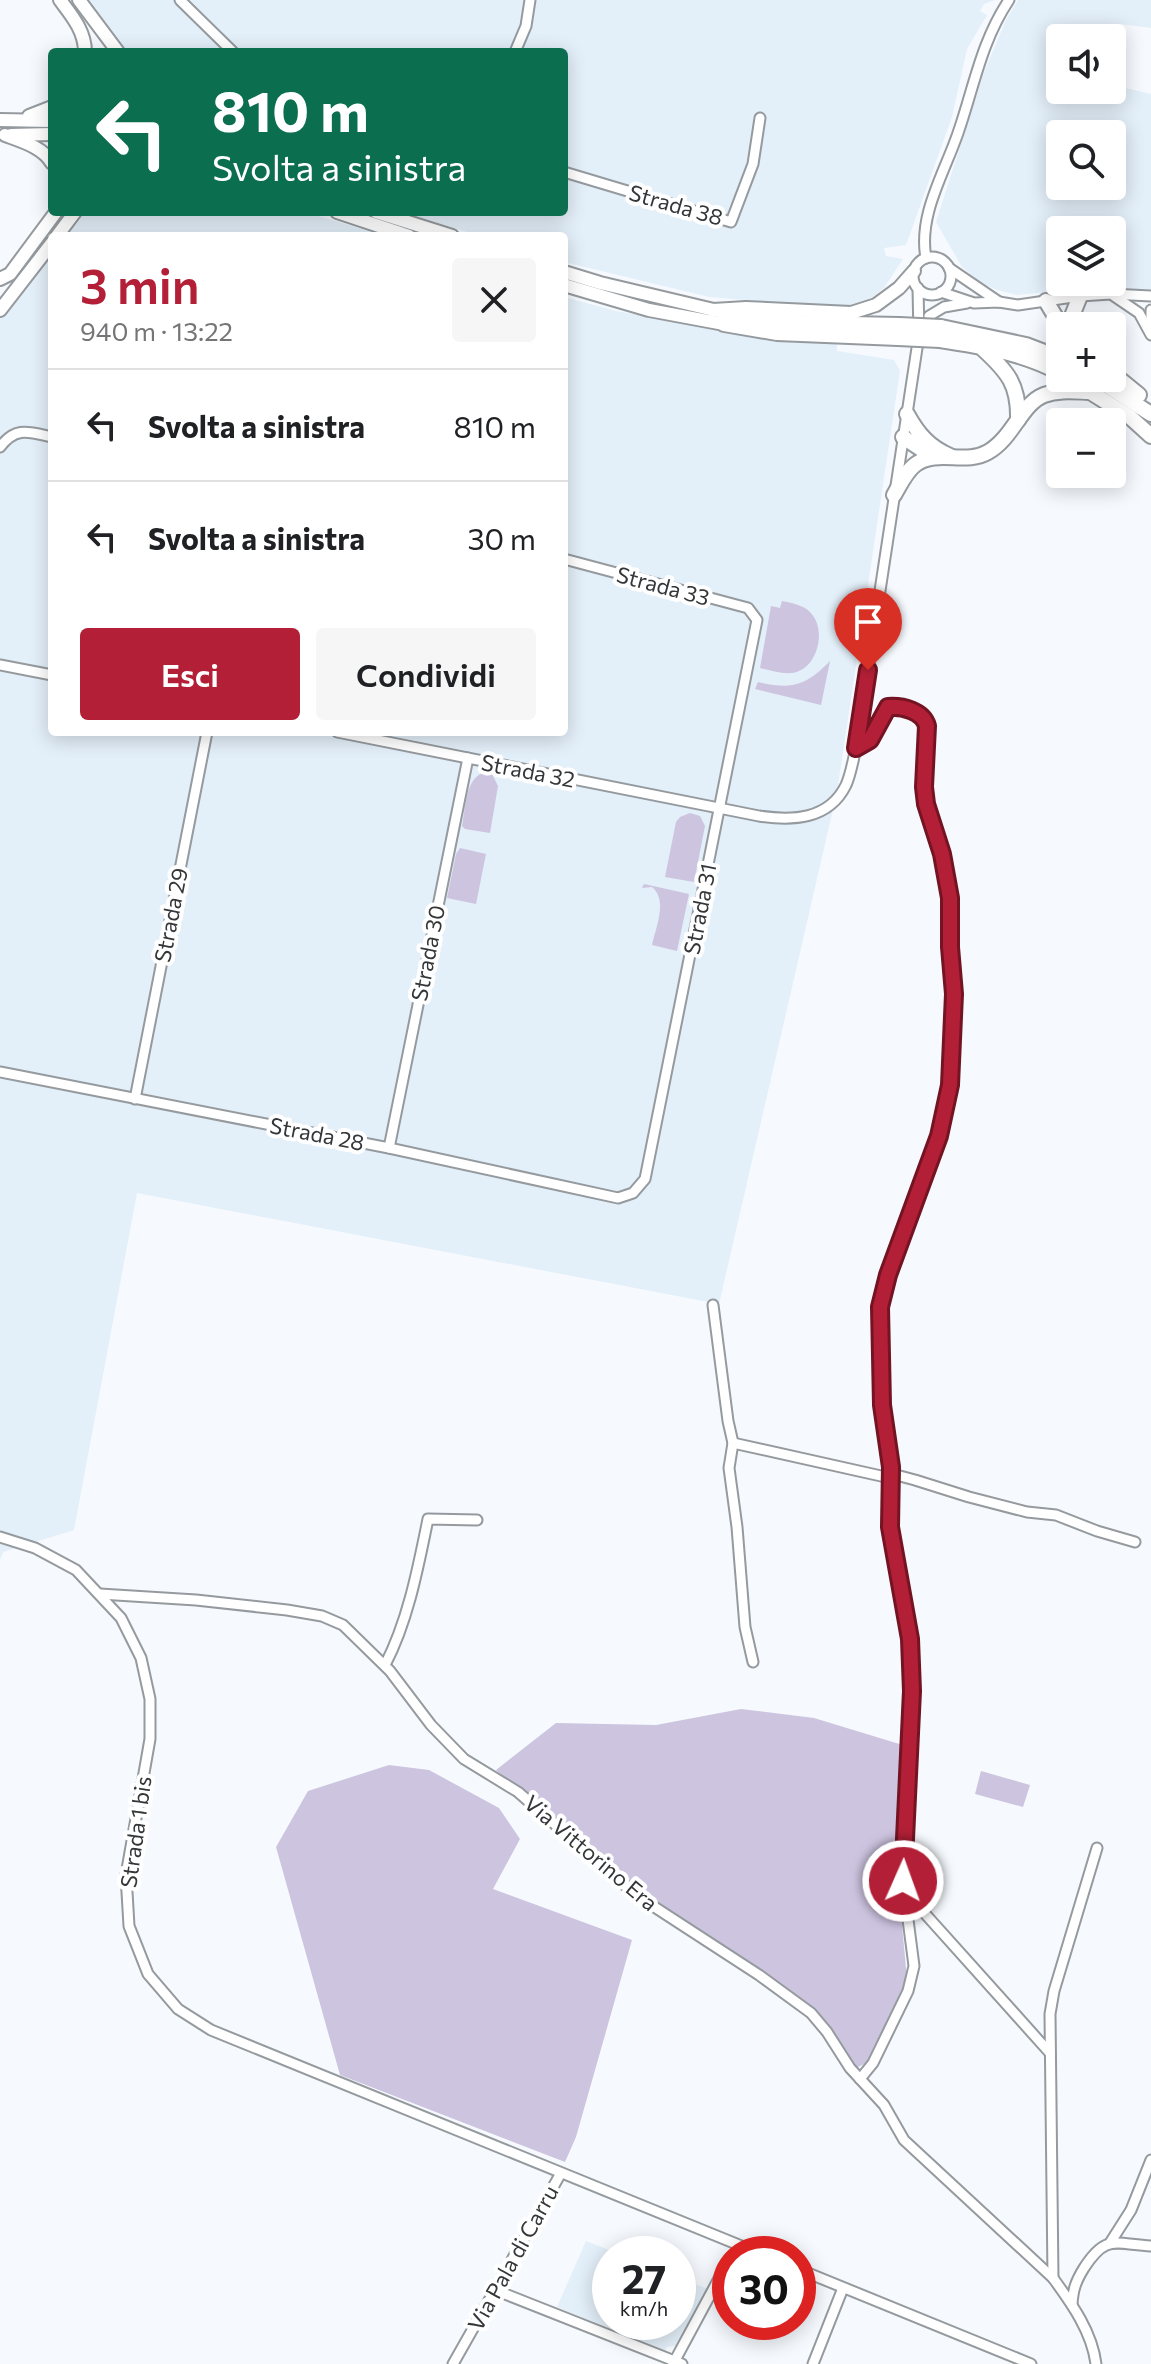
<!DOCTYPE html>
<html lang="it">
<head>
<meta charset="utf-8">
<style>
  body { margin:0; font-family:Commissioner,sans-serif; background:#f6f6f6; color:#202124; height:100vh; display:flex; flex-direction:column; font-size:30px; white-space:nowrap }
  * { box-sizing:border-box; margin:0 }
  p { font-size:26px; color:#757577 }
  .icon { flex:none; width:44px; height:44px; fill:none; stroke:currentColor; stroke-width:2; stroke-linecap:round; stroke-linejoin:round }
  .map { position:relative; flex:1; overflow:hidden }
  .details { position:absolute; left:48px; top:232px; width:520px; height:504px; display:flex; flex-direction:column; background:#fff; border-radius:8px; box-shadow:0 4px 20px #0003 }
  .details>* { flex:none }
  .banner { position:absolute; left:48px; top:48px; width:520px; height:168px; border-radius:8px; box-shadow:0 4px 20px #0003; background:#0b6e4f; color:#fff; overflow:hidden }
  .buttons { position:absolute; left:1046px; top:24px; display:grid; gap:16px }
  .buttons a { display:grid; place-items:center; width:80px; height:80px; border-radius:8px; background:#fff; box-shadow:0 4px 20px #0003; font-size:40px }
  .speed { position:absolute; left:592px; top:2236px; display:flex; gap:16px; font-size:40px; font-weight:700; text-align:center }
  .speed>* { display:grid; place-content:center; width:104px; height:104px; border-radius:50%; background:#fff; box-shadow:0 4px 20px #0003; line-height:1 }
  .speed small { font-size:20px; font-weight:400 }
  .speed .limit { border:12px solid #d22; background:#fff; color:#111 }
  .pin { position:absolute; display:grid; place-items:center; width:68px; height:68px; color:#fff; margin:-82px -34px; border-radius:50% 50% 50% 0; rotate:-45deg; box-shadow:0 0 8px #0007 }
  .pin .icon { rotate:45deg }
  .me { position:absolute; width:88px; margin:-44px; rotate:2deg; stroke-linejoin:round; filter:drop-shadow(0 0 6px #0008) }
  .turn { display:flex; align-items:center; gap:28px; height:168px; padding:0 32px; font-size:36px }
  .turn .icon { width:104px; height:104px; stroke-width:2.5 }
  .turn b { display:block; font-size:56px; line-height:68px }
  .round { display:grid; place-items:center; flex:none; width:84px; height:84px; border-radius:8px; background:#f6f6f6 }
  .headline { display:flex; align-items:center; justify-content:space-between; height:136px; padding:0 32px }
  h1 { font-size:48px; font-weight:600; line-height:60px; color:#b21f36 }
  .button { display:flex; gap:16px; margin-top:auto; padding:16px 32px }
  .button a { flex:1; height:92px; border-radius:8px; background:#b21f36; color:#fff; font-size:32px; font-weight:600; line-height:92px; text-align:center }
  .button a+a { background:#f6f6f6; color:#202124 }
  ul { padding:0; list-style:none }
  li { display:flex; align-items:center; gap:24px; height:112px; padding:0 32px; border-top:2px solid #e0e0e0 }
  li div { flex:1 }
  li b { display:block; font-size:30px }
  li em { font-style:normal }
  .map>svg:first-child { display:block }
  .built { fill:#e3eff9; fill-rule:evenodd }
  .green { fill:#cdc4e0 }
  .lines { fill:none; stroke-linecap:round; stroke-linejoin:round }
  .minor-casing { stroke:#959a9e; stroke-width:13 }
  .major-casing { stroke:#959a9e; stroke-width:16 }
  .highway-casing { stroke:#959a9e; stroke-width:18 }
  .minor { stroke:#fff; stroke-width:9 }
  .major { stroke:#fff; stroke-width:12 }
  .highway { stroke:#fff; stroke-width:14 }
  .highway-bridge-casing { stroke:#959a9e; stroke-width:18; stroke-linecap:butt }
  .highway-bridge { stroke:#fff; stroke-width:14 }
  .route-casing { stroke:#741423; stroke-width:20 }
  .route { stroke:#b21f36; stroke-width:14 }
  .labels { text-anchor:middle; stroke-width:8; stroke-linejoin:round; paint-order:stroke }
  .street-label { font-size:22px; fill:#343638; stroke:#fff }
</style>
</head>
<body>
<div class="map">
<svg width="1151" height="2364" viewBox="0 0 1151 2364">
  <rect width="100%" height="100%" fill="#f6fafe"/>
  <g class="built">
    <polygon points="81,0 995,0 984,4 980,11 987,15 967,49 952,117 906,245 884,248 886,256 903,259 884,288 871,298 840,308 709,297 564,262 564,236 480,236 402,212 564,212 564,52 126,52"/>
    <path d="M1018,0H1151V28L1121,24L1112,64V38H1060V90H1112V85L1151,94V290L1095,287L1017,295L997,290L980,282L962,267L936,222L984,72L1006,20ZM1060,134H1112V186H1060ZM1060,230H1112V282H1060Z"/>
    <polygon points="86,212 304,212 386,236 67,236"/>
    <polygon points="52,253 52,732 564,732 564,297 616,311 745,334 796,343 837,343 837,351 894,360 900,371 837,792 719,1304 137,1193 74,1530 3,1552 0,1560 0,315"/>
    <polygon points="586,2241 619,2254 610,2254 610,2322 678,2322 678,2278 708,2289 676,2346 667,2347 665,2351 557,2307"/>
  </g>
  <g class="green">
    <path d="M782,601C792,603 803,605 810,612C828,630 817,670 792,673C781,674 770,670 760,668L771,606L780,608Z"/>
    <path d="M830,661L821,705L755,689L758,682C791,690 806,686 830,661Z"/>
    <path d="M486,772L492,774L498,786L490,833L465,829L462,826C466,808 465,776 486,772Z"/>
    <polygon points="690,813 700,816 705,826 694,882 665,877 676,822 680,817"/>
    <polygon points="460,848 486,854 476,904 447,898 456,854"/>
    <path d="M644,884L689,894L677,951L652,945C656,927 668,900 652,887L642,888Z"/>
    <polygon points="741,1709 814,1718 906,1746 901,1813 899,1893 907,1979 873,2060 854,2069 808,2010 681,1926 580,1853 496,1770 556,1723 656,1725"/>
    <polygon points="389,1765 429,1770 499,1808 520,1839 493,1889 632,1940 576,2137 565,2162 340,2075 276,1847 308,1791"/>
    <polygon points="981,1771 1030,1785 1023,1807 975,1794"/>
  </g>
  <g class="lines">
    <defs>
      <g id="minor">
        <polyline points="180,0 233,52"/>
        <polyline points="515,52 526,26 530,0"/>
        <polyline points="564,172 731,222 753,164 760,118"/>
        <circle cx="932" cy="276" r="19"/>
        <path d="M926,258C918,215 944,174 958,133C974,87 981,42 1009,0"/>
        <polyline points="949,268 999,302"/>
        <polyline points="941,292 974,303 999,302 1018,305 1080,296 1111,294 1151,296"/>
        <polyline points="1114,296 1139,313 1151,335"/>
        <polyline points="929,316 944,307 967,303"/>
        <polyline points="1151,330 1151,310"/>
        <path d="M0,447C16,426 29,432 52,437"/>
        <polyline points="0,665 52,675"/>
        <path d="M337,732L759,816C792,821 829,820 846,785C851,774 853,760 856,748L919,335L918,288"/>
        <path d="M856,748L870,740L888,707C903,706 923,711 927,726L924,787L926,804L942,854L950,898V947L954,994L950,1085L939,1136L888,1275L880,1307L882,1405L891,1467L890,1527L910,1639L911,1704L903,1881L914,1966L908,1991L873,2063L860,2079"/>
        <polyline points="0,1072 389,1148 618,1198 633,1193 645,1179 757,620 748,608 564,559"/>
        <polyline points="135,1099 207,732"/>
        <polyline points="389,1148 468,758"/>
        <polyline points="713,1305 728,1421 733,1443 729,1468 737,1527 745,1627 753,1662"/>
        <polyline points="733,1443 890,1478 900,1476 915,1480 969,1497 1027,1512 1056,1515 1097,1531 1135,1542"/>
        <polyline points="0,1537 35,1548 76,1570 121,1618 141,1658 150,1699 150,1739 126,1875 129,1926 148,1974 178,2009 211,2030 761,2254"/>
        <path d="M100,1594L196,1600L287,1610L322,1616L343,1625L390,1671L431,1725L464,1759L518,1792L636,1895L759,1975L811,2013L827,2032L850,2068L884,2105L904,2140L1053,2278C1072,2304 1092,2332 1096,2364"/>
        <path d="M385,1665C408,1621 418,1568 428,1519L477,1520"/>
        <polyline points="904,1900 919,1907 1050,2053"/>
        <polyline points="1110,2243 1131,2210 1151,2160"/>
        <polyline points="798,2269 1031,2364"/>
        <polyline points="1053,2278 1050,2014 1054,1991 1097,1848"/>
        <polyline points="495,2290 682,2364"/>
        <path d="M1072,2304C1073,2289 1076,2281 1084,2268C1106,2234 1114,2244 1151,2246"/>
        <polyline points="453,2364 561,2173"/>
        <polyline points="673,2364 730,2258"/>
        <polyline points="813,2364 843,2288"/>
      </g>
      <g id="major">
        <path d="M60,0C72,16 85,31 85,52"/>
        <polyline points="79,0 118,52"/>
        <polyline points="29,116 52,107"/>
        <polyline points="0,120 52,121"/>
        <path d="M5,135C21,141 43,147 52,163"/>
        <polyline points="11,135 52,134"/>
        <polyline points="337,212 409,236"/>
        <polyline points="376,212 452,236"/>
        <polyline points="57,236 75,212"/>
        <polyline points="564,272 600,283 718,311"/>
        <polyline points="0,279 10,274 56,212"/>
        <polyline points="564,285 649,310 724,324"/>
        <polyline points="0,310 52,243"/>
        <polyline points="713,310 746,308 851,313 876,305 899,288 914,271"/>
      </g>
      <g id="highway">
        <polyline points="1046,301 1061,326"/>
        <polyline points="725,313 803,323 899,325"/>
        <polyline points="724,324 777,333 898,338"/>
        <polyline points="1068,326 1080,296"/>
        <polyline points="941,327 1026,345 1060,358"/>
        <path d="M940,340C980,346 1024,353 1060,373"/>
        <path d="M983,349C1008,372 1019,385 1018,420"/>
        <polyline points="1112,373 1139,395"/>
        <polyline points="1068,378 1130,417 1151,436"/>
        <polyline points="1095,378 1151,414"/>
        <path d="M907,414C918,434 929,447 950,456"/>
        <polyline points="903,437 933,457"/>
        <path d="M894,495C900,485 906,471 916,464C937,449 966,465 988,452C1013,438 1021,404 1044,395C1060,389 1078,392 1094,392"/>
      </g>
    </defs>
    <use href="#minor" class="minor-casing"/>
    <use href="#major" class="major-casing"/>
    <use href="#highway" class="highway-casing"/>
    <use href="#minor" class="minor"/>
    <use href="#major" class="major"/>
    <use href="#highway" class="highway"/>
    <defs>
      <g id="highway-bridge">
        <polyline points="899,325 941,327"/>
        <polyline points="898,338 940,340"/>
      </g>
    </defs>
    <use href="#highway-bridge" class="highway-bridge-casing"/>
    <use href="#highway-bridge" class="highway-bridge"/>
  </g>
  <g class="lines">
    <defs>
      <path id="route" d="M868,670L856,748L870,740L888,707C903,706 923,711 927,726L924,787L926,804L942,854L950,898V947L954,994L950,1085L939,1136L888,1275L880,1307L882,1405L891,1467L890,1527L910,1639L912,1691L903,1881"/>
    </defs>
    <use href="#route" class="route-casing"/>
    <use href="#route" class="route"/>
  </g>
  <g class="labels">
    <g class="street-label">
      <text transform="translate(676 205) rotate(16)" y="8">Strada 38</text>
      <text transform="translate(663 586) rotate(15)" y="8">Strada 33</text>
      <text transform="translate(528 771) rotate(11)" y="8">Strada 32</text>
      <text transform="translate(700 909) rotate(-79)" y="8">Strada 31</text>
      <text transform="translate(171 915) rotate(-79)" y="8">Strada 29</text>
      <text transform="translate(428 953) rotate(-79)" y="8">Strada 30</text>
      <text transform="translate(317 1134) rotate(11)" y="8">Strada 28</text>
      <text transform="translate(136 1832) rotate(-82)" y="8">Strada 1 bis</text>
      <text transform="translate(591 1853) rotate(40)" y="8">Via Vittorino Era</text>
      <text transform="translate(513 2258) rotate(-61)" y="8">Via Pala di Carru</text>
    </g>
  </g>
</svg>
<div class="buttons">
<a><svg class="icon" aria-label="sound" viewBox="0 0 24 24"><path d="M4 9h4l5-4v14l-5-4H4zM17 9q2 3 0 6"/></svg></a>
<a><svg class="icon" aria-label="search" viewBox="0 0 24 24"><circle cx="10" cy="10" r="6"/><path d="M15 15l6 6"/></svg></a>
<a><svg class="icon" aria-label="layers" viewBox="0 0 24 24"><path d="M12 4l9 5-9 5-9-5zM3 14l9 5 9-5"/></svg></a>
<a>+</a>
<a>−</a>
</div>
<div class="speed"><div>27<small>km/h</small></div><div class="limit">30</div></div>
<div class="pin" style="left:868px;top:670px;background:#d93025"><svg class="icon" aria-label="arrive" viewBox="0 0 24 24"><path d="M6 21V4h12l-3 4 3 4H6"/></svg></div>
<svg class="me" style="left:903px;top:1881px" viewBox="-20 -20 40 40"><circle r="17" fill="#b21f36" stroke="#fff" stroke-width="3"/><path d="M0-11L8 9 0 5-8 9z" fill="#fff"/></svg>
<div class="banner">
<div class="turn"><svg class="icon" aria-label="left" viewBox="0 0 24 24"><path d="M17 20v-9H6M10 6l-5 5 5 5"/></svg><div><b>810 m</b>Svolta a sinistra</div></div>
</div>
<section class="details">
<div class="headline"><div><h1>3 min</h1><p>940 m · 13:22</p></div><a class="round"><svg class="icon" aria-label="close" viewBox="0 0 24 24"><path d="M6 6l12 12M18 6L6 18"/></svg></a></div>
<ul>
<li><svg class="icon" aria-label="left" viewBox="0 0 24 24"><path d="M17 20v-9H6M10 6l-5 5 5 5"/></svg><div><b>Svolta a sinistra</b></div><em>810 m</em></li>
<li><svg class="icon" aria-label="left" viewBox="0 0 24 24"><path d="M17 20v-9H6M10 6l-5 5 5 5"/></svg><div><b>Svolta a sinistra</b></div><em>30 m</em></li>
</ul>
<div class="button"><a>Esci</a><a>Condividi</a></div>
</section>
</div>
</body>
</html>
